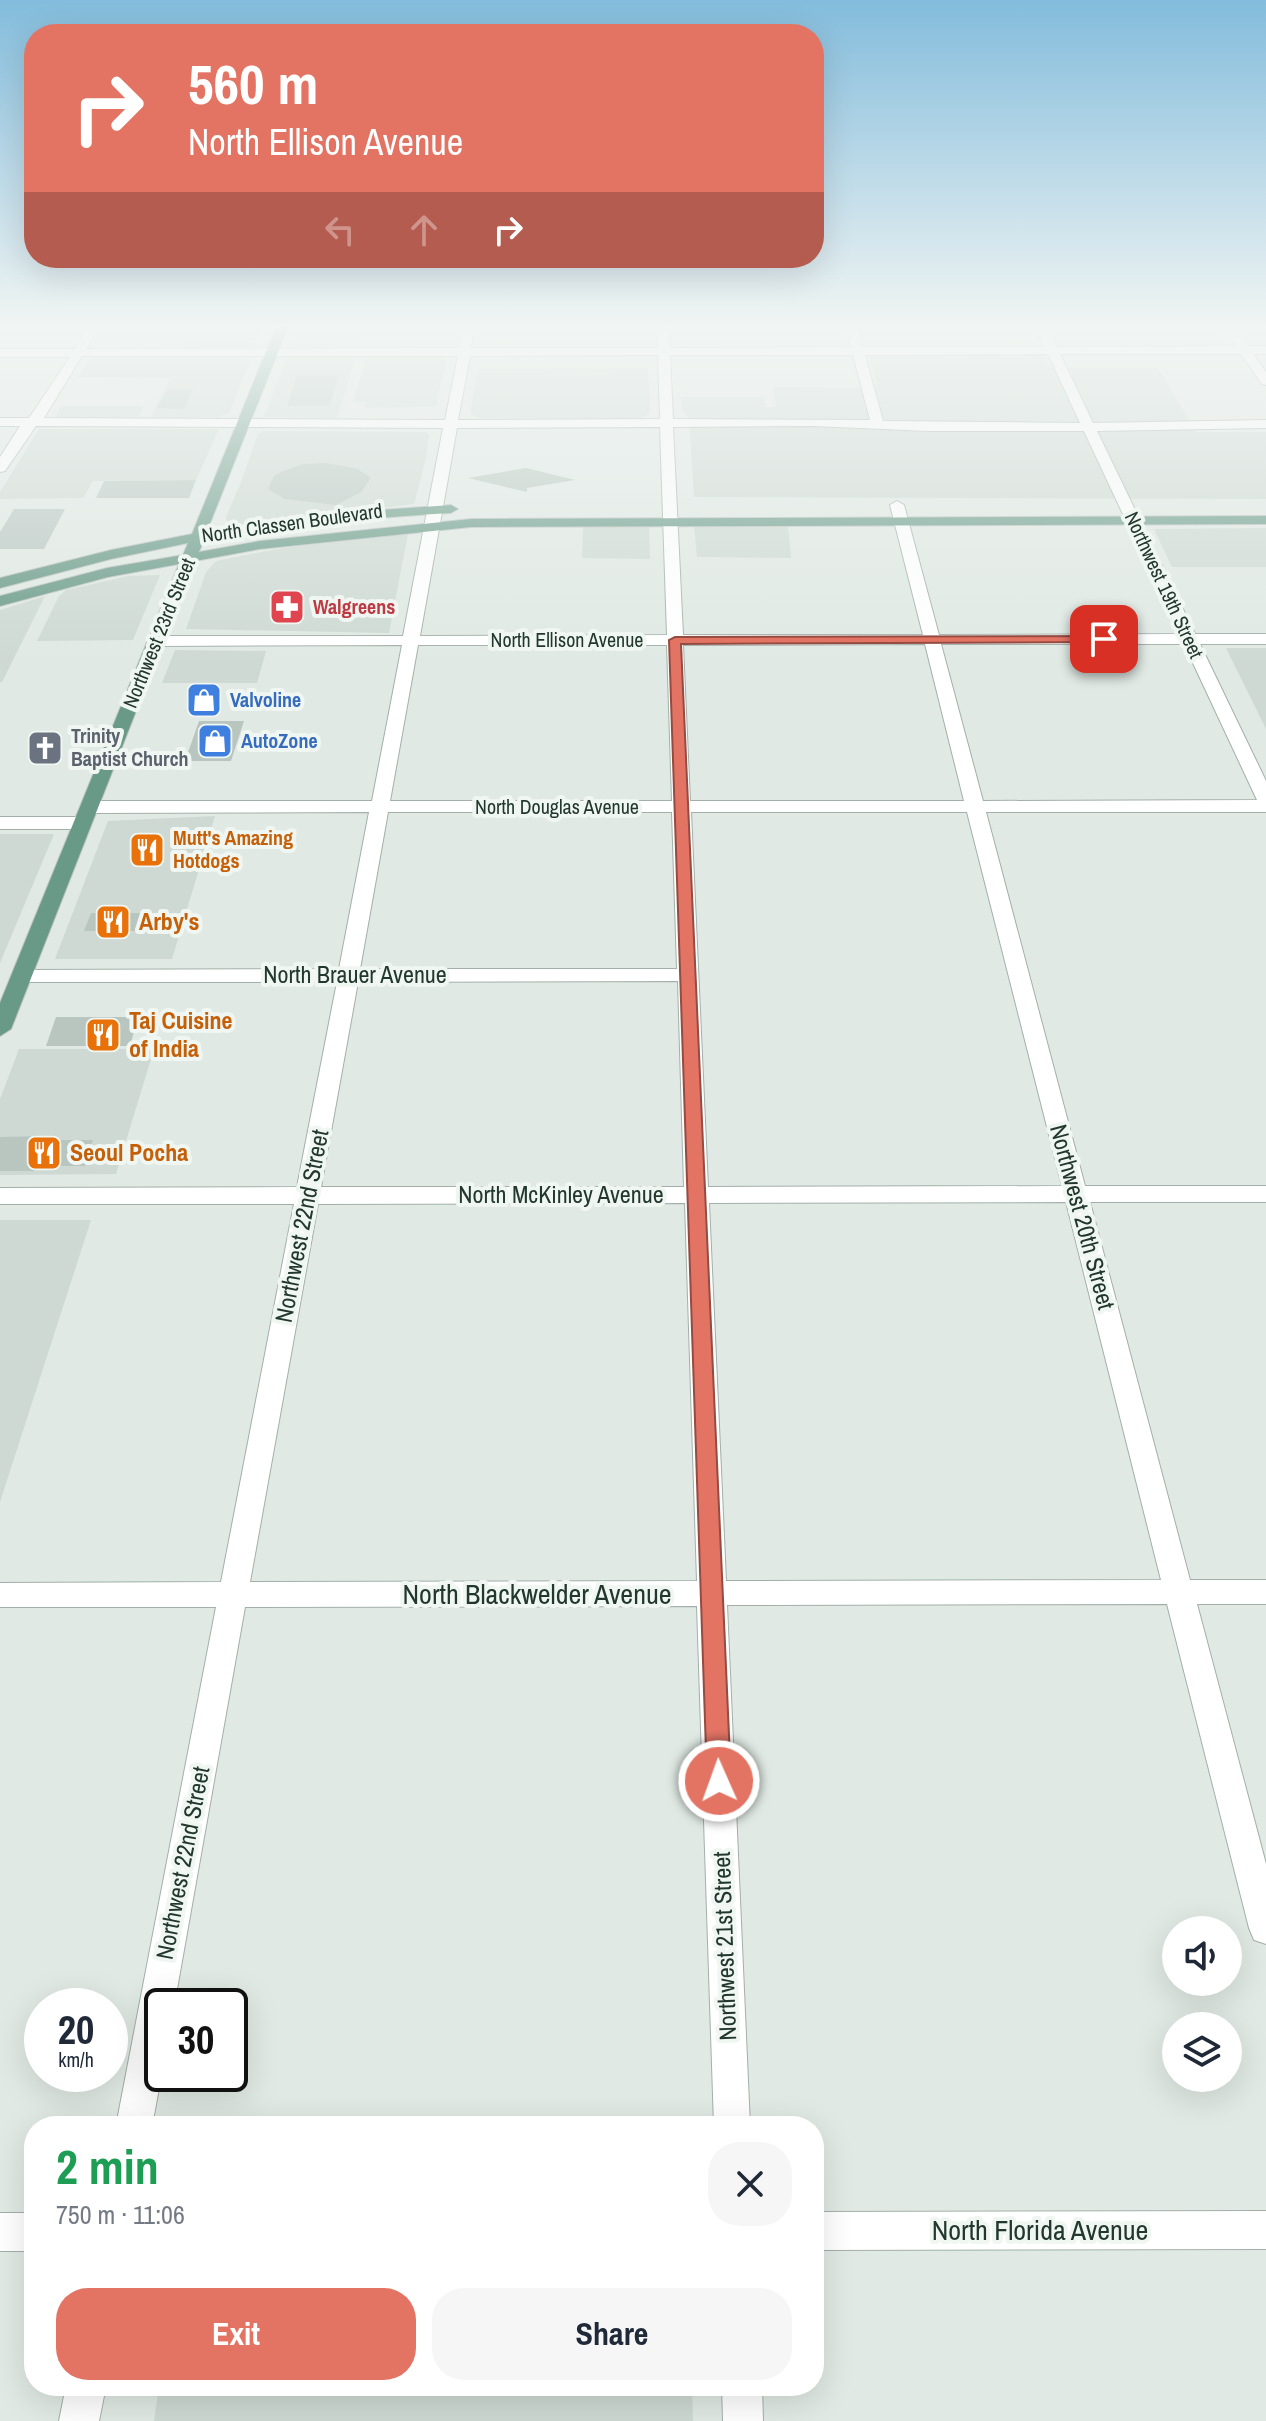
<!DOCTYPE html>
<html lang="en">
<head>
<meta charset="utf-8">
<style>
  body { margin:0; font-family:"Archivo Narrow",sans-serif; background:#f6f6f7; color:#1f2937; height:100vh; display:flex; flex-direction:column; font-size:30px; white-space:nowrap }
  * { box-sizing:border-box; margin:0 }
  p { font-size:26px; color:#747a83 }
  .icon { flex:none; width:44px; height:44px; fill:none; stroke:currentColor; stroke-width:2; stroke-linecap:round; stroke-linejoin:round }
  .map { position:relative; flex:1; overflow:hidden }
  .details { position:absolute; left:24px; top:2116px; width:800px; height:280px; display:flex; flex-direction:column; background:#fff; border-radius:32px; box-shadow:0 8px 32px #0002 }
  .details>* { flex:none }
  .hud { position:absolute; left:24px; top:24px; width:800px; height:244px; border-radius:32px; box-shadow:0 8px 32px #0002; background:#e37464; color:#fff; overflow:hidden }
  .tools { position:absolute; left:1162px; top:1916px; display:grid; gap:16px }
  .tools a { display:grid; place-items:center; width:80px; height:80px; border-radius:50%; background:#fff; box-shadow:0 8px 32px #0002; font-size:40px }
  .speed { position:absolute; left:24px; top:1988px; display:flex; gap:16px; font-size:40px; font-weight:700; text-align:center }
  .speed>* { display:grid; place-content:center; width:104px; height:104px; border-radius:50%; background:#fff; box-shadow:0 8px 32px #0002; line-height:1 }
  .speed small { font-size:20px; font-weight:400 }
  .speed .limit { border:4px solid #111; border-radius:12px; background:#fff; color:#111 }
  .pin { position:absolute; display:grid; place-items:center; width:68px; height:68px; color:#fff; margin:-34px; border-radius:16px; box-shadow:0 4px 12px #0006 }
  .me { position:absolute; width:88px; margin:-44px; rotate:358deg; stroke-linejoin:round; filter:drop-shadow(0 0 6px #0008) }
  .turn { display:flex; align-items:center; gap:28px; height:168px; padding:0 32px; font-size:36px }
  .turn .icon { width:104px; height:104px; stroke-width:2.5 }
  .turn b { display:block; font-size:56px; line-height:68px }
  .lanes { display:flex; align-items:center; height:76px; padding:0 32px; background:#0003; justify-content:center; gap:40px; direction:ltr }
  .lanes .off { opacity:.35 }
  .round { display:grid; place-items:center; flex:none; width:84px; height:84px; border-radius:32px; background:#f6f6f7 }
  .overview { display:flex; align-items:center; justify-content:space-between; height:136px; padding:0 32px }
  h1 { font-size:48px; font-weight:700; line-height:60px; color:#1e9e55 }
  .primary-button { display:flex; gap:16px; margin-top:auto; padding:16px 32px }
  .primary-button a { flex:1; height:92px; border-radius:32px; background:#e37464; color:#fff; font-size:32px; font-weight:700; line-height:92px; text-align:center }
  .primary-button a+a { background:#f6f6f7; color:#1f2937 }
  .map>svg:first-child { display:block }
  .built { fill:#ced9d3 }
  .building { fill:#b9c6c0 }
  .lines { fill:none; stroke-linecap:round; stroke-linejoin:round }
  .minor-casing { stroke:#a3b0aa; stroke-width:2 }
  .major-casing { stroke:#bdc3c1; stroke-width:2 }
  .minor { fill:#fff; fill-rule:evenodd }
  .major { fill:#699a88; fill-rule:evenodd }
  .route { fill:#e37464; stroke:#944b41; stroke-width:2 }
  .labels { text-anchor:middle; stroke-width:8; stroke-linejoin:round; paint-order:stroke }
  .far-street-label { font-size:20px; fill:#22382f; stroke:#f0f6f2 }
  .far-health-label { font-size:20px; font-weight:bold; fill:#be3a42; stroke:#f0f6f2; text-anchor:start }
  .far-shop-label { font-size:20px; font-weight:bold; fill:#366cbe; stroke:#f0f6f2; text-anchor:start }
  .far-worship-label { font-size:20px; font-weight:bold; fill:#5b616d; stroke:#f0f6f2; text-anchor:start }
  .far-food-label { font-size:20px; font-weight:bold; fill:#c56008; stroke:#f0f6f2; text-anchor:start }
  .food-label { font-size:24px; font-weight:bold; fill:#c56008; stroke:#f0f6f2; text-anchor:start }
  .street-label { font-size:24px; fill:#22382f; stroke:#f0f6f2 }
  .near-street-label { font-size:28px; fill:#22382f; stroke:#f0f6f2 }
</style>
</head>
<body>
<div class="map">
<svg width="1266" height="2421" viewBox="0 0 1266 2421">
  <rect width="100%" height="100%" fill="#e0e9e4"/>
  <g class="built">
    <polygon points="109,327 263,327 254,347 249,349 184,349 186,340 101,339"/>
    <polygon points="294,337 362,337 359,346 294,346"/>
    <polygon points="367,355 447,355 436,407 365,408 366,402 353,402"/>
    <polygon points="869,355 1043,355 1050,368 1158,368 1196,432 1266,432 1266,499 694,497 689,418 682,408 681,397 764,397 765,407 776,407 773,387 877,388"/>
    <polygon points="356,356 337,418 264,417 287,357"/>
    <polygon points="90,358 238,358 251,360 228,414 217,417 151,417 170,378 78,377"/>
    <polygon points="648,368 650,414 639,418 479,418 470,414 478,369"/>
    <polygon points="61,406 144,406 138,417 56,417"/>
    <polygon points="39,429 219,429 196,480 93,481 83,498 0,499 0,492"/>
    <polygon points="262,431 426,432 429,435 426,458 414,504 241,526 228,524 226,517 241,482 258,434"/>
    <polygon points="583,526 649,526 650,559 582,558"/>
    <polygon points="694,526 788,527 791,558 697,557"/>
    <polygon points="1266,528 1266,567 1172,567 1154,529"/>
    <polygon points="408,534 389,633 186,629 206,572 216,561 282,548"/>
    <polygon points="160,575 133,640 37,641 59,596 66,590 128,576"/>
    <polygon points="45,596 2,682 0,682 0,610"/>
    <polygon points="1226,648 1266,648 1266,729"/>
    <polygon points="175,650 266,651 257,683 162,683"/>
    <polygon points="215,816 172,959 55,959 108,821"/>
    <polygon points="0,834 54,834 0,963"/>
    <polygon points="19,1049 154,1049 116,1174 0,1175 0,1099"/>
    <polygon points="0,1220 91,1220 0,1502"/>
    <polygon points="159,2386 692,2386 693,2421 154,2421"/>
  </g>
  <g class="building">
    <polygon points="297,376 339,376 329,406 287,406"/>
    <polygon points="168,389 193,389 184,409 157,408"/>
    <polygon points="326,463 358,469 371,478 361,492 336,505 285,499 268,489 274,476 281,472 303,464"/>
    <polygon points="526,468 575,480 527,488 527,492 468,478"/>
    <polygon points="196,480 189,498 96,498 104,481"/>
    <polygon points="14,509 65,509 44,549 0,549 0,532"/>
    <polygon points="199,721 244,721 231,761 185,761"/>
    <polygon points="91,913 141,913 135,931 84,931"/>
    <polygon points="56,1017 138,1017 130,1046 46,1046"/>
    <polygon points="47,1136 46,1140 93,1140 85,1166 36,1166 34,1171 0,1171 0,1137"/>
  </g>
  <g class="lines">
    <defs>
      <g id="minor">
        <path d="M88,327H100L86,349L459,348L463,327H475L471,348H658L657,327H669L670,348L851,347L846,327H858L863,347H1044L1035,327H1047L1057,347L1236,346L1223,327H1235L1248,346H1266V354H1253L1266,372V385L1262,384L1241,354H1060L1093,423L1266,420V428L1097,431L1195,634H1266V644H1200L1266,781V812H986L1085,1186H1266V1202H1090L1190,1580H1266V1604H1197L1266,1864V1944L1254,1940L1249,1928L1167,1604L727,1605L750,2126H714L697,1606L245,1607L174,2006H162V2072L152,2126H116L216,1607H0V1583L221,1582L294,1204H0V1188L297,1187L337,982H21L11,976L21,970L339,969L369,812L89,813L80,807L89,801H372L402,645L156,646L148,641L156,636H403L443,428L36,426L5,471L0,472V457L20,426H0V418H29L70,357H0V349H74ZM1048,354L1080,423L883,421L865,355ZM658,355L660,419L458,420L470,356ZM670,355H853L870,420L673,419ZM82,356H458L445,420L44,418ZM813,426L928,431H1084L1179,634L939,635L904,505L897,501L890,505L923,635H683L673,427ZM660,427L667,635L420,636L457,428ZM925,644L964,801H690L683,645ZM941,644H1184L1257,800L983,801ZM418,645H667L672,801H390ZM388,812H672L677,969H360ZM691,812H967L1062,1186L708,1187ZM678,981L684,1187H321L358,982ZM1066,1202L1161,1580L726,1581L709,1203ZM685,1203L697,1581L250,1582L318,1204Z"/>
        <polygon points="0,817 82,817 91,823 82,829 0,829"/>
        <polygon points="1266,2211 1266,2249 814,2250 814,2212"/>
        <rect x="0" y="2213" width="34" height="38"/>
        <polygon points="66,2386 106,2386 99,2421 59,2421"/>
        <polygon points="722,2386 762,2386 763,2421 723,2421"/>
      </g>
      <path id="major" d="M276,327H288L207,531L337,513L451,505L458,509L451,513C368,518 286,526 204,540L199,552L260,541L471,519L1266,516V524L471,527L260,549L195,561L11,1029L0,1036V1003L179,564L108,577L0,606V596L107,568L183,555L188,543L111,559L0,588V578L111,550L192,534Z"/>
    </defs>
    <use href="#minor" class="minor-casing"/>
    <use href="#major" class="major-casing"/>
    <use href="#minor" class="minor"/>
    <use href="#major" class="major"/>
  </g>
  <linearGradient id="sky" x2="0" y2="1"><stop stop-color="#83bcdc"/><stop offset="0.49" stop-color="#f1f5f3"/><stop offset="1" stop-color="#f1f5f3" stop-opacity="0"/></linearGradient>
  <rect width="1266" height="666" fill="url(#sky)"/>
  <polygon class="route" points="1104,636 1110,639 1108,642 681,644 731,1781 727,1789 719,1792 710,1789 707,1781 669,640 675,637"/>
  <defs>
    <symbol id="pharmacy-square" viewBox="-11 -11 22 22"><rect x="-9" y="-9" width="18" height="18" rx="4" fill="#e0444e" stroke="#f0f6f2"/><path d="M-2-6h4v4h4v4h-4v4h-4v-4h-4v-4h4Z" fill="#fff"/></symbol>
    <symbol id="shop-square" viewBox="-11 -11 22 22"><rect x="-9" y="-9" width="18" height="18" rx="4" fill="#3f7fe0" stroke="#f0f6f2"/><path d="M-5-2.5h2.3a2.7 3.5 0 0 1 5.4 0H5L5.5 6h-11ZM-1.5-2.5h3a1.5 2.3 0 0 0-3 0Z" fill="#fff"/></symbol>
    <symbol id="church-square" viewBox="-11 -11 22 22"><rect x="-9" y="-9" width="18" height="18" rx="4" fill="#6b7280" stroke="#f0f6f2"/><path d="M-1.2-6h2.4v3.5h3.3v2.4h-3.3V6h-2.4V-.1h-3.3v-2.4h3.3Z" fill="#fff"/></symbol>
    <symbol id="restaurant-square" viewBox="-11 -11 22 22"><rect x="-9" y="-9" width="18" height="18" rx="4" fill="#e8710a" stroke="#f0f6f2"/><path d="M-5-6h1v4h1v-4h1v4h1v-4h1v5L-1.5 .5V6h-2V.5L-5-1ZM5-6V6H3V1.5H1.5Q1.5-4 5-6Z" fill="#fff"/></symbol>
  </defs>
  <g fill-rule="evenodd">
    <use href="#pharmacy-square" x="267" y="587" width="40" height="40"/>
    <use href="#shop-square" x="184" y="680" width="40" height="40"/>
    <use href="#shop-square" x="195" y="721" width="40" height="40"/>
    <use href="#church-square" x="25" y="728" width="40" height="40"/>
    <use href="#restaurant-square" x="127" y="830" width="40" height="40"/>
    <use href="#restaurant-square" x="93" y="902" width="40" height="40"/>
    <use href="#restaurant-square" x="83" y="1015" width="40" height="40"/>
    <use href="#restaurant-square" x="24" y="1133" width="40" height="40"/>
  </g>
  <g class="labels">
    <g class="far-street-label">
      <text transform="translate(292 523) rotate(-8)" y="7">North Classen Boulevard</text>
      <text transform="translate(1164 585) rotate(65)" y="7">Northwest 19th Street</text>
      <text transform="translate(159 633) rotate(-68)" y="7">Northwest 23rd Street</text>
      <text x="567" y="647">North Ellison Avenue</text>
      <text x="557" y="814">North Douglas Avenue</text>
    </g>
    <g class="far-health-label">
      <text x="313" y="614">Walgreens</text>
    </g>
    <g class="far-shop-label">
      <text x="230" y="707">Valvoline</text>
      <text x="241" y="748">AutoZone</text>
    </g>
    <g class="far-worship-label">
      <text x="71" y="743">Trinity<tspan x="71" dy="23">Baptist Church</tspan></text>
    </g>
    <g class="far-food-label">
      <text x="173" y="845">Mutt's Amazing<tspan x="173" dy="23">Hotdogs</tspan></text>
    </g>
    <g class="food-label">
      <text x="139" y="930">Arby's</text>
      <text x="129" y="1029">Taj Cuisine<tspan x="129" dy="28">of India</tspan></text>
      <text x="70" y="1161">Seoul Pocha</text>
    </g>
    <g class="street-label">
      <text x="355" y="983">North Brauer Avenue</text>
      <text x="561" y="1203">North McKinley Avenue</text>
      <text transform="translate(1082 1217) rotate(75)" y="8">Northwest 20th Street</text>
      <text transform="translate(302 1226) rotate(-79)" y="8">Northwest 22nd Street</text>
      <text transform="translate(183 1863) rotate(-79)" y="8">Northwest 22nd Street</text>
      <text transform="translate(725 1946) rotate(-92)" y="8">Northwest 21st Street</text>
    </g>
    <g class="near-street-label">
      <text x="537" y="1604">North Blackwelder Avenue</text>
      <text x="1040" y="2240">North Florida Avenue</text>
    </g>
  </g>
</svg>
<div class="tools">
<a><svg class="icon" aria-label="sound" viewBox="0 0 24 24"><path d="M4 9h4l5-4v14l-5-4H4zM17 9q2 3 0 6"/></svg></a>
<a><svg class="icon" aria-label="layers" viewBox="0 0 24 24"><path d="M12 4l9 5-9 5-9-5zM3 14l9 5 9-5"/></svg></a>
</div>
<div class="speed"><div>20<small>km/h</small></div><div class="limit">30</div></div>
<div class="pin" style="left:1104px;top:639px;background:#d93025"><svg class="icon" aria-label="arrive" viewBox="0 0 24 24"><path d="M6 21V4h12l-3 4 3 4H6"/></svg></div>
<svg class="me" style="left:719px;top:1781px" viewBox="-20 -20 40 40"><circle r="17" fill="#e37464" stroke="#fff" stroke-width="3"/><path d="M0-11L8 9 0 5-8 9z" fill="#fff"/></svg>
<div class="hud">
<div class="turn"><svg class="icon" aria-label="right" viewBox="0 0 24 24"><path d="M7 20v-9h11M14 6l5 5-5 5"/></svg><div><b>560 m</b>North Ellison Avenue</div></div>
<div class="lanes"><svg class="icon off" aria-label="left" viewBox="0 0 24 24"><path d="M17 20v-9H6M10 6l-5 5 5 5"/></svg><svg class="icon off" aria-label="ahead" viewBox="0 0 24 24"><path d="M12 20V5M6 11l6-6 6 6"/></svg><svg class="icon" aria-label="right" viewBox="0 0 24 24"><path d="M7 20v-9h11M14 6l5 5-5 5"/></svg></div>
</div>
<section class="details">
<div class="overview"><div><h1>2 min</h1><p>750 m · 11:06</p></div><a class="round"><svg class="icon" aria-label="close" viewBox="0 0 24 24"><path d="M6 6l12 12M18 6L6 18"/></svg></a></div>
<div class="primary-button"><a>Exit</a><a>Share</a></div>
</section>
</div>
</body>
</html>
